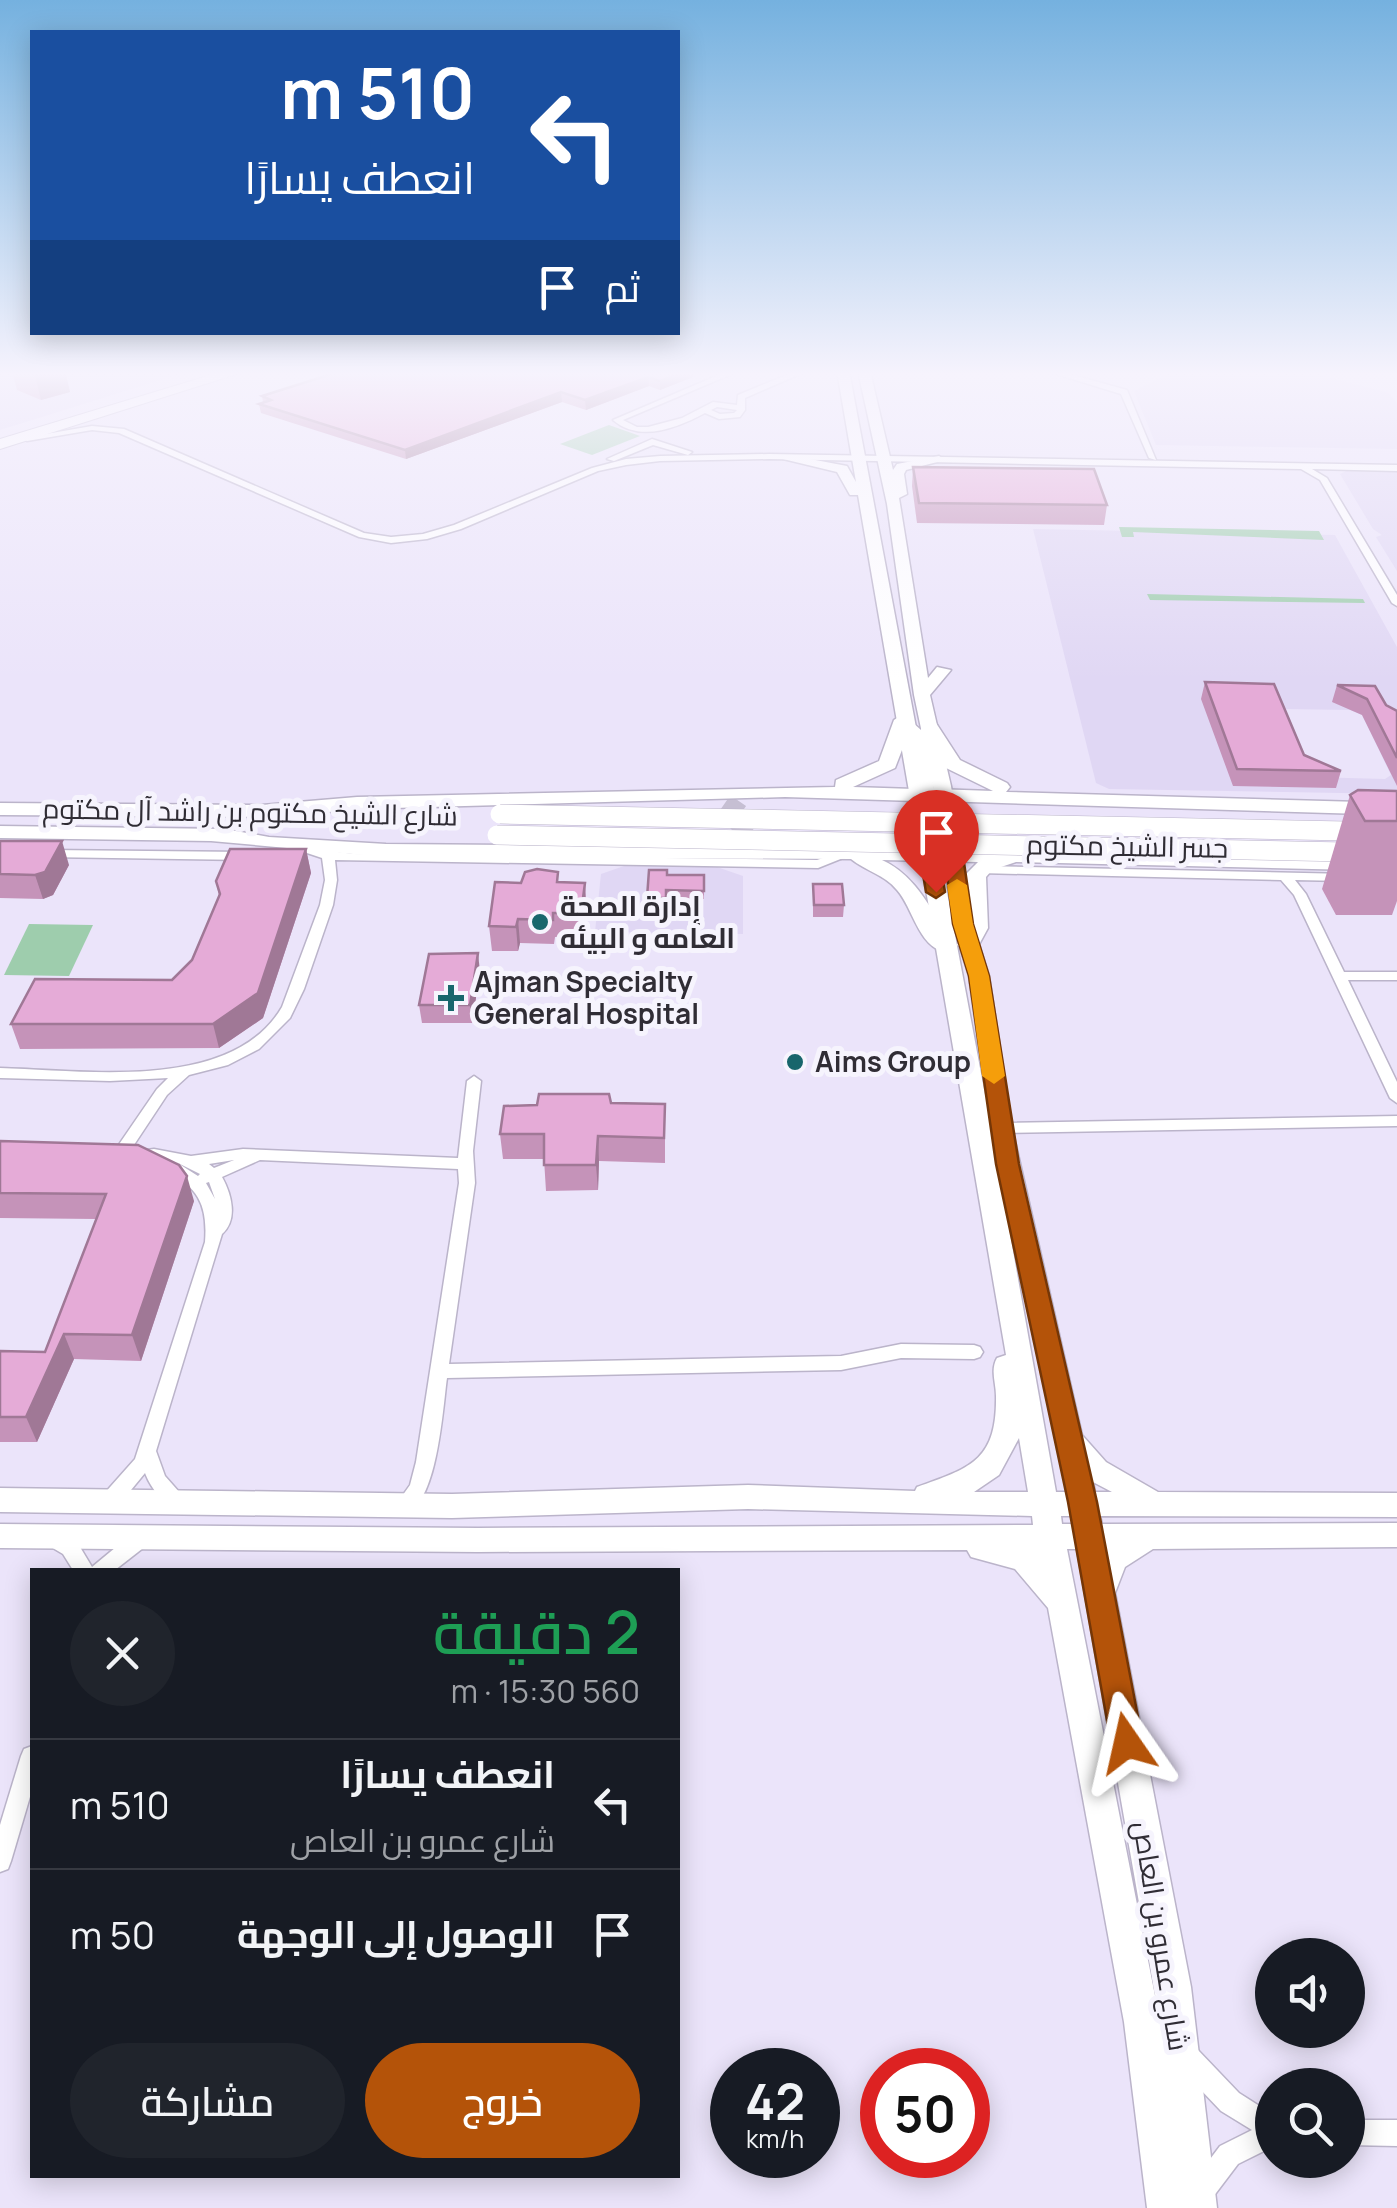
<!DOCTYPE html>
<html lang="ar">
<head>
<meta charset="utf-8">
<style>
  body { margin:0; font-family:Manrope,Cairo,sans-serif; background:#20242c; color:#f1f3f6; direction:rtl; height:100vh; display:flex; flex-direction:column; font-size:38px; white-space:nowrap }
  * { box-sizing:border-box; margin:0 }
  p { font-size:32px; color:#9ea1a6 }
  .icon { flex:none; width:55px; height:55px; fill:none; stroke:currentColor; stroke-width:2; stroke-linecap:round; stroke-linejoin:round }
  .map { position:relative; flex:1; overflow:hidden; direction:ltr }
  .details { position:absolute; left:30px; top:1568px; width:650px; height:610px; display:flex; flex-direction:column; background:#171b24; border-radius:0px; box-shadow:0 5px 25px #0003; direction:rtl }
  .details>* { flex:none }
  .hud { position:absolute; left:30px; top:30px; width:650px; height:305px; border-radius:0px; box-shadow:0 5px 25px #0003; direction:rtl; background:#1a4fa0; color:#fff; overflow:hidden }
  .controls { position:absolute; left:1255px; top:1938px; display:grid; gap:20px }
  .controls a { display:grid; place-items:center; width:110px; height:110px; border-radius:50%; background:#171b24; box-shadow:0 5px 25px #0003; font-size:50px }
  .speed { position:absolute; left:710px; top:2048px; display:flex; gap:20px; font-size:50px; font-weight:700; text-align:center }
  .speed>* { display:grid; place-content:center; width:130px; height:130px; border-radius:50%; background:#171b24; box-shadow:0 5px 25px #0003; line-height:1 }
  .speed small { font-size:25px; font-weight:400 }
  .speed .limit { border:15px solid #d22; background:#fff; color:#111 }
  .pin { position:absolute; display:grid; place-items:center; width:85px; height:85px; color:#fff; margin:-102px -42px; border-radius:50% 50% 50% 0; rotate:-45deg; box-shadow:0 0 10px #0007 }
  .pin .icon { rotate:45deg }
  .me { position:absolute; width:110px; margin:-55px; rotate:349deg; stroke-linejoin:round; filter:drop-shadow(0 0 8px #0008) }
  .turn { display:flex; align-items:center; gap:35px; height:210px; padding:0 40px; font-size:45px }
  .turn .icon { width:130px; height:130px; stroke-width:2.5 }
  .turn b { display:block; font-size:70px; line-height:85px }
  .then { display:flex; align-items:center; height:95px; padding:0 40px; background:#0003; gap:20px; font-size:38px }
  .round { display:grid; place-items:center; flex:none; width:105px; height:105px; border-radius:52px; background:#20242c }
  .summary { display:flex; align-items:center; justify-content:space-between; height:170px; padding:0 40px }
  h1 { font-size:60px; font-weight:600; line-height:75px; color:#1e9e55 }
  .primary-button { display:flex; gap:20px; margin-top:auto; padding:20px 40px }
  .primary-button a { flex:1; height:115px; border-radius:60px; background:#b45309; color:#fff; font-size:40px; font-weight:600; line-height:115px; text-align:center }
  .primary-button a+a { background:#20242c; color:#f1f3f6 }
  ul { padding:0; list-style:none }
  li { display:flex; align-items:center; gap:30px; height:130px; padding:0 40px; border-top:2px solid #363941 }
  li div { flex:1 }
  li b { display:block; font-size:38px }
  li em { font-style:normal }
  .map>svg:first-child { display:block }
  .built { fill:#e0d7f4; fill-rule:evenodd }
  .green { fill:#9ecdad }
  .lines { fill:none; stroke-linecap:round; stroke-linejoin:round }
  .primary-tunnel { stroke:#c6bfd3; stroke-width:19; stroke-dasharray:19 9; stroke-linecap:butt }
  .street-casing { stroke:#bbb4ca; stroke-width:3 }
  .secondary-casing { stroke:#bbb4ca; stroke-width:3 }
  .primary-casing { stroke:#bbb4ca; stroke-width:3 }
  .highway-casing { stroke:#bbb4ca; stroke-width:2 }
  .street { fill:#fff; fill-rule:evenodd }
  .secondary { fill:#fff; fill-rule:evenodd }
  .primary { fill:#fff; fill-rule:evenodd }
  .highway { fill:#fff; fill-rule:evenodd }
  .primary-bridge-casing { stroke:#bbb4ca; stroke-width:20; stroke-linecap:butt }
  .primary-bridge { stroke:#fff; stroke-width:19 }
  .wall { fill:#c593b9 }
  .shaded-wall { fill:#a07896 }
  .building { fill:#e5abd7; stroke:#a07896; stroke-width:2.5 }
  .route { fill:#b45309; stroke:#753606; stroke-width:2.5 }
  .slow { fill:#f59e0b }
  .poi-dot { fill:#18666c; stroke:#f6f4fd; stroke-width:4 }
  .labels { text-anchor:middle; stroke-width:10; stroke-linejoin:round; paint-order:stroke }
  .street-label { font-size:28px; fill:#302d35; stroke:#f6f4fd }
  .poi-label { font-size:28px; font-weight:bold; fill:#302d35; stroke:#f6f4fd; text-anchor:start }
</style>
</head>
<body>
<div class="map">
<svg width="1397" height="2208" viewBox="0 0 1397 2208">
  <rect width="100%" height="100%" fill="#ebe4fa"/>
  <g class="built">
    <polygon points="0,371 190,371 0,430"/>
    <polygon points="1175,371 1305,371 1389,393 1397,403 1397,449 1156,445 1134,391"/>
    <polygon points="1346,471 1397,472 1397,571 1376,537 1382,535 1373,529 1340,474"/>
    <path d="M1033,529L1335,535L1397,647V794L1109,789L1096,783ZM1283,709L1350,710L1362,715L1391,775L1385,779L1311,777Z"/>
    <polygon points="624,866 717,867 743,876 743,934 595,932 601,874"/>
  </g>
  <g class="green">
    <polygon points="609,425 640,436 592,455 560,444"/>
    <polygon points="1119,527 1319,531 1324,540 1133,532 1134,537 1122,537"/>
    <polygon points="1147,594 1363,599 1365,603 1150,600"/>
    <polygon points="29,924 93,925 69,976 4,975"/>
  </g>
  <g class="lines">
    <polyline class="primary-tunnel" points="725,803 744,816 744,828 737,835"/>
    <defs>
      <g id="street">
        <path d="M728,371H739L623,420L637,427H648L682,418L713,402L737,405L738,395L796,371H807L745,398V410L740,417L719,419L705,413C677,428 640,443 613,420ZM717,407L737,410L734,413L720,414L711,410Z"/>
        <polygon points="1046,371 1058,371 1127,390 1156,460 1149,458 1121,394"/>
        <polygon points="92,426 124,429 364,533 391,537 423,534 454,525 592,468 626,459 660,456 769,454 1397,465 1397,471 1312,469 1327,478 1397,595 1397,606 1392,603 1320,480 1301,469 769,459 660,461 626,465 598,471 461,529 427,539 391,543 359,537 119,433 92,430 27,441 23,438"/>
        <polygon points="652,439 692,452 688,455 653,445 614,461 607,459"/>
        <path d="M290,839L321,850L354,854L817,860L847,850L853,854L818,868L335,860L337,880L333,905L304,989L290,1018L259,1049L228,1065L189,1075L167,1095L124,1160H114L111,1156L157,1089L168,1078L110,1081L0,1078V1068C84,1070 232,1093 282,1007L320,905L325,880L322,858L286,846L284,843Z"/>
        <polygon points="49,850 246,852 252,856 246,860 45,857 43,854"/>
        <polygon points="983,866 1349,874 1350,877 1344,881 1295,880 1306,894 1344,972 1397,972 1397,980 1348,980 1397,1082 1397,1103 1390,1098 1294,895 1281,880 979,873 979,867"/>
        <path d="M474,1076L481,1081L473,1151L475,1183L449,1364L841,1356L901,1344L974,1345L980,1347L983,1352L980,1357L974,1359L901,1358L841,1370L447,1378C443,1404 437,1522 397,1512L395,1506L410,1485L416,1462L459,1183L458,1169L260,1160L222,1177C232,1195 238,1220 222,1234L156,1451L165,1476L188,1502L186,1508C168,1512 151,1489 145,1473L117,1507L110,1509L103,1507L101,1501L103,1495L135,1459L205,1242C208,1203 197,1186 162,1169L160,1165L164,1161L131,1160L128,1156L131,1152L154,1149L191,1156L243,1149L458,1158L467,1081ZM234,1160L214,1168L209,1164ZM176,1162L200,1174L198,1176ZM209,1182L215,1199L206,1183Z"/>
        <polygon points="1397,1116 1397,1126 1001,1133 993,1128 1001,1123"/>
        <polygon points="53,1530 77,1542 92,1567 133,1533 140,1531 147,1533 150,1539 147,1545 115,1570 73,1570 63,1554 46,1544 43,1538 46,1532"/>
        <polygon points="32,1746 32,1790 11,1861 8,1869 0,1872 0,1825 21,1756 24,1749"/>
        <polygon points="1188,2046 1197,2049 1239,2093 1272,2114 1272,2147 1238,2164 1213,2197 1204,2201 1195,2197 1191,2188 1195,2179 1220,2146 1252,2130 1221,2111 1179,2067 1176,2058 1179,2049"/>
        <polygon points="1348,2120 1397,2120 1397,2146 1348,2145"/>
      </g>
      <path id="secondary" d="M837,371H849L986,1100L969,976L953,925L933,786L914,695L887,504L858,371H870L893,470L897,464L939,456L945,460L906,470L904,474L907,494L899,498L928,678L937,667L951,670L930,695L951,786L973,925L989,976L1012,1128L1082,1435L1106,1462L1158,1492L1397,1493V1517L1100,1516L1102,1524L1397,1523V1547L1153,1549L1125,1567L1115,1593L1191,1987L1217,2208H1147L1124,2022L1048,1608L1015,1569L971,1557L967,1550L478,1552L0,1548V1524L478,1528L1033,1525L1032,1516L748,1509L452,1518L0,1512V1488L452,1494L748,1485L915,1491L917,1487C970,1468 997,1461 996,1396C996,1383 990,1370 997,1358L1006,1355L858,495H850L837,472L783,459L789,455L847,466L856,482ZM1000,1178L1067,1492H1056ZM1019,1438L1028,1492H974L999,1475ZM1093,1482L1112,1492H1095ZM1061,1516H1072L1073,1524H1062ZM1067,1549H1077L1158,2011Z"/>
      <path id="primary" d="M903,714L921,730L922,723H936L960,760L1007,783L1010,787L1006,792L1397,803V815L937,801C948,825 966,833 989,843L991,849L1397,859V871L1016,862L992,870L986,877L988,928L976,950L968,952L957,945L966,928L964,876L978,862L882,860C918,876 933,915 955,945L944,952C918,945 913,908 897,890C885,875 866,871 851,859L386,857L211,841L0,838V826L225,829L269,837L386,844L969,849C944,838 928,827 916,801L785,797L357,809L280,817L0,815V803L262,805L357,797L835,787L836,780L879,761L894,720ZM925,735L946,768L993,791L934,789ZM907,737L914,789L853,787L895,768Z"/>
      <polygon id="highway" points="224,371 246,371 0,449 0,439"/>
    </defs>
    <use href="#street" class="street-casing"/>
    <use href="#secondary" class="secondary-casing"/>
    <use href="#primary" class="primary-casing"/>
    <use href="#highway" class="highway-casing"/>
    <use href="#street" class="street"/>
    <use href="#secondary" class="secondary"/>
    <use href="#primary" class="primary"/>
    <use href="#highway" class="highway"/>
    <defs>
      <g id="primary-bridge">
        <polyline points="500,814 1397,832"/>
        <polyline points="497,835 1397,853"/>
      </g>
    </defs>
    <use href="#primary-bridge" class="primary-bridge-casing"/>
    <use href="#primary-bridge" class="primary-bridge"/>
  </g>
  <g class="wall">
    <polygon points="12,371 65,371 70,392 41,400 17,390"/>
    <polygon points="341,371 693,377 660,390 649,386 586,410 562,402 406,459 261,413 259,404 263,402 262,396"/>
    <polygon points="913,467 1107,505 1104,525 917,523 912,486"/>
    <polygon points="1205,682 1304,755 1341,771 1336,788 1233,786 1201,699"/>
    <polygon points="1337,685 1397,711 1397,786 1362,715 1332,702"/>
    <polygon points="1397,791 1397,901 1392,915 1336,915 1322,889 1350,795"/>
    <polygon points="0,841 69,865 53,895 43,899 0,898"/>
    <polygon points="306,849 311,873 263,1018 219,1048 20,1049 11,1024 172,980 192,960 219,896 216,881"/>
    <polygon points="667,875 704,875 704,899 666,898 666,907 647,907 647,898"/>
    <polygon points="559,882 585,883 586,907 582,937 555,937 554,944 520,943 518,951 492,951 489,926 521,883"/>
    <polygon points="813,884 844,905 843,917 813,917"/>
    <polygon points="480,972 472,1023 422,1023 419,1005"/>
    <polygon points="611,1103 665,1104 665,1163 599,1161 598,1190 546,1191 544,1159 503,1159 500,1134 537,1105"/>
    <polygon points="0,1141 194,1201 141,1361 74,1359 37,1442 0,1442 0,1351 45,1352 96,1219 0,1218"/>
  </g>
  <g class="shaded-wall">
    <polygon points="34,371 65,371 70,392 41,400"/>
    <polygon points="681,371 693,371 693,377 660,390 660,381"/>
    <polygon points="648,377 649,386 586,410 585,400"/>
    <polygon points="561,392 562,402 406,459 405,450"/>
    <polygon points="62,841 69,865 53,895 43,899 35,875"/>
    <polygon points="306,849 311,873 263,1018 219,1048 213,1024"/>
    <polygon points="585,883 586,907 582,937 581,913"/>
    <polygon points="518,919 520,943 518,951 516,927"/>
    <polygon points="478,953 480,972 472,1023 470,1005"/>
    <polygon points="598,1136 599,1161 598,1190 596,1165"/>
    <polygon points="187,1176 194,1201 141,1361 132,1335"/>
    <polygon points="64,1334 74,1359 37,1442 26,1417"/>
  </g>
  <g class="building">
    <polygon points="341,371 685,371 660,381 648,377 585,400 561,392 405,450 259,404 271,400 262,396"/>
    <polygon points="913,467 1094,469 1107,505 919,503"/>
    <polygon points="1205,682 1274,684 1304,755 1341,771 1237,769"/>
    <polygon points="1337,685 1375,686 1386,705 1397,711 1397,758 1367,699"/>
    <polygon points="1358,790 1397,791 1397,821 1365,821 1350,795"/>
    <polygon points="0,841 62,841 45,872 35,875 0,874"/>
    <polygon points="230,849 306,849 258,993 213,1024 11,1024 35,979 172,980 192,960 220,894 216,881"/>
    <polygon points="537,869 558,872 557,882 585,883 581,913 553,913 553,920 518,919 516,927 489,926 495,882 521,883 525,872"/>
    <polygon points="649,870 667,870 667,875 704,875 704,891 666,890 666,898 647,898"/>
    <polygon points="813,884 842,884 844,905 814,905"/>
    <polygon points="478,953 470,1005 419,1005 429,954"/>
    <polygon points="539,1094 609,1094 611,1103 665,1104 664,1138 598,1136 596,1165 544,1165 544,1134 500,1134 504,1106 537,1105"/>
    <polygon points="0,1141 138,1145 179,1165 187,1176 132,1335 64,1334 26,1417 0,1417 0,1351 45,1352 106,1194 0,1193"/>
  </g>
  <linearGradient id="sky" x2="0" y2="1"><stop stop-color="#75b1df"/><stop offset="0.55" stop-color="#f6f3fd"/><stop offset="1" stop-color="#f6f3fd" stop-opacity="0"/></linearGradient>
  <rect width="1397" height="680" fill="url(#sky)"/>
  <polygon class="route" points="935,837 963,856 973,924 989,976 1019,1164 1097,1502 1143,1743 1139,1754 1127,1758 1116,1754 1111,1743 1068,1502 996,1164 969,976 953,924 945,858 939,854 945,892 936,898 926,892 920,856 928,839"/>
  <polygon class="slow" points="957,879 967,885 973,924 989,976 1005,1076 994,1084 982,1076 969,976 953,924 947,885"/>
  <g class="poi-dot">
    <circle cx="540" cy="922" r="10"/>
    <path d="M446 983h10v10h10v10h-10v10h-10v-10h-10v-10h10z"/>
    <circle cx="795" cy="1062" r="10"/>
  </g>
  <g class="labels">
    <g class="street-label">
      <text transform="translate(250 812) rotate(1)" y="10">شارع الشيخ مكتوم بن راشد آل مكتوم</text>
      <text transform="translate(1127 846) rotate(1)" y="10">جسر الشيخ مكتوم</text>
      <text transform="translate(1161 1936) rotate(81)" y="10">شارع عمرو بن العاص</text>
    </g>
    <g class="poi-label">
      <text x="560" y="916">إدارة الصحة<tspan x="560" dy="32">العامه و البيئه</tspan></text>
      <text x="474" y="992">Ajman Specialty<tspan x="474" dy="32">General Hospital</tspan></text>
      <text x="815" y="1072">Aims Group</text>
    </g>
  </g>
</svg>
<div class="controls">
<a><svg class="icon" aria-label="sound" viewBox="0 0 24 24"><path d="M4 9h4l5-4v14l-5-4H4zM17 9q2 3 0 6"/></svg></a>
<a><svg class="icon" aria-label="search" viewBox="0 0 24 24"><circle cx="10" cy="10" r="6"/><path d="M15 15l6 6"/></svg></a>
</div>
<div class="speed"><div>42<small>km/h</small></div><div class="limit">50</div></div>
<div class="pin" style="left:936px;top:892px;background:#d93025"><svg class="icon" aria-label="arrive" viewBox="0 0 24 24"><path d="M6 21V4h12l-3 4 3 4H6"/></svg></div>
<svg class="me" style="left:1127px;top:1743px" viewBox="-20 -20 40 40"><path d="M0-17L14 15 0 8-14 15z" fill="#b45309" stroke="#fff" stroke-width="4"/></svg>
<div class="hud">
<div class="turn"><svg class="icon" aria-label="left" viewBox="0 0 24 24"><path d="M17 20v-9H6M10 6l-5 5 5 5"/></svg><div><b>510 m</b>انعطف يسارًا</div></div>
<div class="then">ثم<svg class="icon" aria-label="arrive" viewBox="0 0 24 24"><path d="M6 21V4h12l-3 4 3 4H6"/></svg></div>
</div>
<section class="details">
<div class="summary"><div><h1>2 دقيقة</h1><p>560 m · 15:30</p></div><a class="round"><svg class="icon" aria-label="close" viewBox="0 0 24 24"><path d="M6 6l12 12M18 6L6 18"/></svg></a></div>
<ul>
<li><svg class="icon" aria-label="left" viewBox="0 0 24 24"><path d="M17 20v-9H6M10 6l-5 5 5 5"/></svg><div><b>انعطف يسارًا</b><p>شارع عمرو بن العاص</p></div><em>510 m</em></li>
<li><svg class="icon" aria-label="arrive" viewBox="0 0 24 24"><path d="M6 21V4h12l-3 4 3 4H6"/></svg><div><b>الوصول إلى الوجهة</b></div><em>50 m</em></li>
</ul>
<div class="primary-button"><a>خروج</a><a>مشاركة</a></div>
</section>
</div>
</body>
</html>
